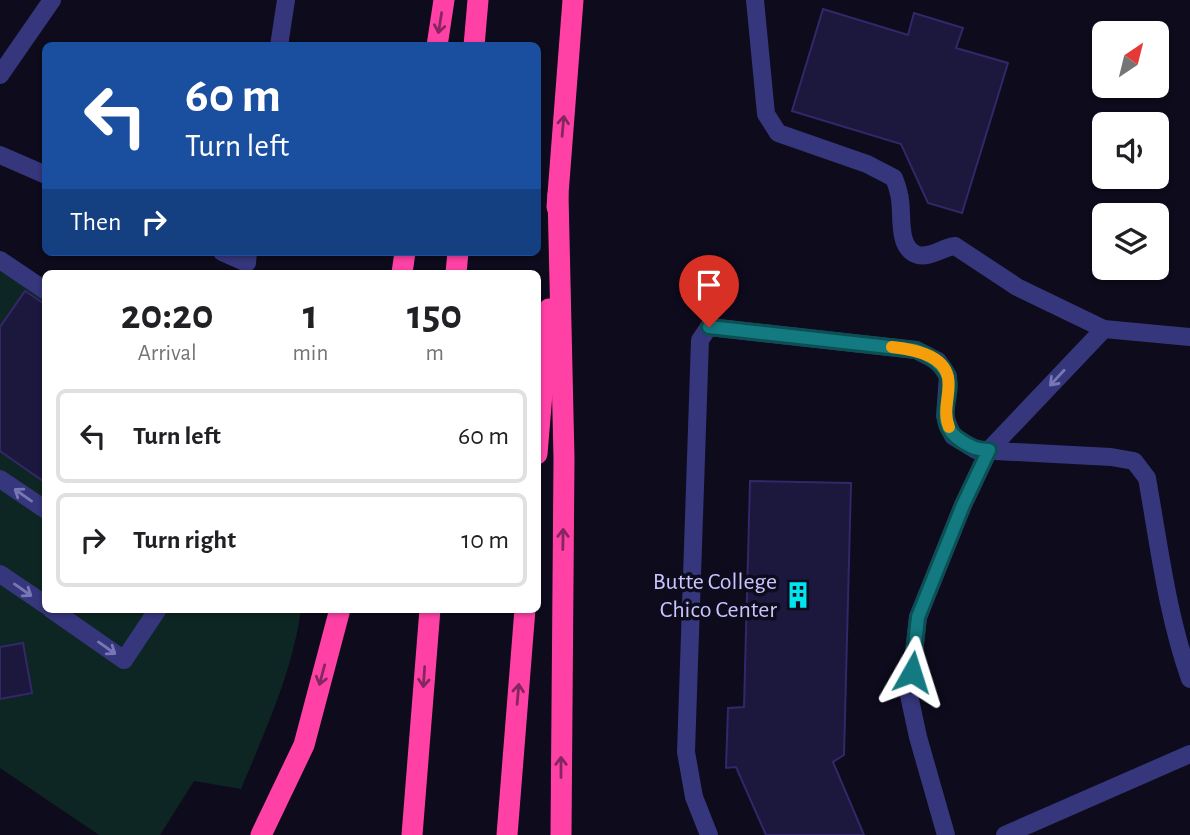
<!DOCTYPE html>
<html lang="en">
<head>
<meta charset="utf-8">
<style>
  body { margin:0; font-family:"Alegreya Sans",sans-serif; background:#f2f2f2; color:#202124; height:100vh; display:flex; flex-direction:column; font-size:26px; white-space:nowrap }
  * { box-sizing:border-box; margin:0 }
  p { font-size:23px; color:#757577 }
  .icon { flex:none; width:38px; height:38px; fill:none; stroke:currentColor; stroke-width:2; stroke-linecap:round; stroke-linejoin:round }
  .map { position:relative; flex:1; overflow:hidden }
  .drawer { position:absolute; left:42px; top:270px; width:499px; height:343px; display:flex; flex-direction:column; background:#fff; border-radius:10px; box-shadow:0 2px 5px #0004 }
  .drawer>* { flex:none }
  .guide { position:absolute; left:42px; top:42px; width:499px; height:214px; border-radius:10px; box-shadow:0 2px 5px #0004; background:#1a4fa0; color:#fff; overflow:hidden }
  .needle { width:46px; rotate:35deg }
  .buttons { position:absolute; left:1092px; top:21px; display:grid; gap:14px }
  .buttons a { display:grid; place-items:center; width:77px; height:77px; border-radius:10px; background:#fff; box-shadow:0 2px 5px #0004; font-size:35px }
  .pin { position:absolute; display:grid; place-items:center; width:60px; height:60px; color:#fff; margin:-72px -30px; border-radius:50% 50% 50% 0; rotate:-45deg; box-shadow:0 0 7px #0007 }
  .pin .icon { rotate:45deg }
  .me { position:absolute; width:77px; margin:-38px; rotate:6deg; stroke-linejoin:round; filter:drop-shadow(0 0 5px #0008) }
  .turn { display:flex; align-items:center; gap:24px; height:147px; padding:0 28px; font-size:32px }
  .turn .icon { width:91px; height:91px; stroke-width:2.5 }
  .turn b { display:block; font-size:49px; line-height:60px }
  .then { display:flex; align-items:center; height:66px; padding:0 28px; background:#0003; gap:14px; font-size:26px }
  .eta { display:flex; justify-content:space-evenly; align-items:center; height:119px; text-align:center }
  .eta b { font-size:42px; font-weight:600; line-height:49px }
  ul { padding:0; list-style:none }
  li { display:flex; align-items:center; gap:21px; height:94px; margin:0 14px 10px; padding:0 14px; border:4px solid #e0e0e0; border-radius:10px }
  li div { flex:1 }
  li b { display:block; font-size:26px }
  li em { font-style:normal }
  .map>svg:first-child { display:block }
  .green { fill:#0e2623 }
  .building { fill:#1c173d; stroke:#322869; stroke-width:2 }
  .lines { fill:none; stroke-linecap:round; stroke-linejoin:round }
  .minor { stroke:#35367b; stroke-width:18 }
  .highway { stroke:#ff41a6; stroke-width:21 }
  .oneway { stroke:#862661 }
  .oneway2 { stroke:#7877b6 }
  .route-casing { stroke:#0c4f53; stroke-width:18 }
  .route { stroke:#127a80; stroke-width:12 }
  .slow { stroke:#f59e0b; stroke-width:12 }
  .labels { text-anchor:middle; stroke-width:7; stroke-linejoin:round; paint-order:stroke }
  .poi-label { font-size:24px; fill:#c9c6ff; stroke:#0d0b1c; text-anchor:end }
</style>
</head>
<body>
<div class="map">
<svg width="1190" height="835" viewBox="0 0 1190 835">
  <rect width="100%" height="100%" fill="#0d0b1c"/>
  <path class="green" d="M0,252L45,284L46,609H301C293,671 265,731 241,789L194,781L160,835H99L0,768Z"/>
  <g class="building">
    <polygon points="823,9 908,35 914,13 963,28 956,48 1008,63 962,213 928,203 901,144 792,111"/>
    <polygon points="25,291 46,305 46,483 0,451 0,327"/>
    <polygon points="750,481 851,483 844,755 833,762 864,835 766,835 736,767 726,768 728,708 744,707"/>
    <polygon points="23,643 32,693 0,699 0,647"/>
  </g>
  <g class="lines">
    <g class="minor">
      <path d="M755,0L766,114L778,133L867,164L894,178C896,183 898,189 899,194C904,211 895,248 918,255C930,258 944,247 955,246L1017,287L1104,329L1190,337"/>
      <polyline points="279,46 286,0"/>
      <polyline points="0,75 52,0"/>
      <polyline points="0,155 46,175"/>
      <polyline points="222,252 247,263 248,252"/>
      <polyline points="0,260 46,291"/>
      <polyline points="0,479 46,510"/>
      <polyline points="0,574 46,605"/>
      <polyline points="51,609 124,660 158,609"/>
      <path d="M709,835L694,797L686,752L700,340L709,327L916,350L938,361L948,376L945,416L949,427L953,436L976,450L1111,457L1134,461L1147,478C1159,545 1167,614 1190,679"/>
      <polyline points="946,835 918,737 909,695 918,617 963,505 989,450 1104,329"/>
      <polyline points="1005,835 1190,754"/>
    </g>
    <g class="highway">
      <polyline points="437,46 444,0"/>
      <polyline points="474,46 478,0"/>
      <polyline points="558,194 564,458 561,835"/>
      <polyline points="557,207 573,0"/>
      <polyline points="402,273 405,252"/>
      <polyline points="456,273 458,252"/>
      <polyline points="537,454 549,309"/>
      <polyline points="261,835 304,745 340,609"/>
      <polyline points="412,835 430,609"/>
      <polyline points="507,835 525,609"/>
    </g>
  </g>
  <defs><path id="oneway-shaft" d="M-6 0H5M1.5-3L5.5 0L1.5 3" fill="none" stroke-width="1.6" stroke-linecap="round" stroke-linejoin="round" transform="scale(1.75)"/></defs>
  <g class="oneway">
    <use href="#oneway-shaft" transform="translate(440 23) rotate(99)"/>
    <use href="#oneway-shaft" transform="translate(563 126) rotate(-85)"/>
    <use href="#oneway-shaft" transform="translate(563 539) rotate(-89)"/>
    <use href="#oneway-shaft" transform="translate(322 675) rotate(105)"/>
    <use href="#oneway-shaft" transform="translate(424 677) rotate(94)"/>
    <use href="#oneway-shaft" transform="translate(518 694) rotate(-85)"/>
    <use href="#oneway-shaft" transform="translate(561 767) rotate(-90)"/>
  </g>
  <g class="oneway2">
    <use href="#oneway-shaft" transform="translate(1057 378) rotate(133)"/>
    <use href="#oneway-shaft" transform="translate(23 495) rotate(-145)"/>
    <use href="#oneway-shaft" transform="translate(23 590) rotate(35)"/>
    <use href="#oneway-shaft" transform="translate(107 648) rotate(35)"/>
  </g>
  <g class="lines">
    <defs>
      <path id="route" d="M709,327L916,350C928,356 939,360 946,373C957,394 929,422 963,442C973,448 978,450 989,450L963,505L918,617L912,672"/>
    </defs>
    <use href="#route" class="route-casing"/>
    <use href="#route" class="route"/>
    <path class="slow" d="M892,347C911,349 943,354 948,377C951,394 942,410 949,427"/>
  </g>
  <defs>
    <symbol id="building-bare" viewBox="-9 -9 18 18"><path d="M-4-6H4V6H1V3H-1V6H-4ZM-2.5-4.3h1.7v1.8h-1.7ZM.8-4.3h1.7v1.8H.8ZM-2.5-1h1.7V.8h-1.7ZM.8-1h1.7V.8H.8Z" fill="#00e6f1" stroke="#0d0b1c" stroke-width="2.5" paint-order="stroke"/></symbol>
  </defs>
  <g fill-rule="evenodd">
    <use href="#building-bare" x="779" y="576" width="38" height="38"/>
  </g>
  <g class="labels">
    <g class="poi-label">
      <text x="777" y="589">Butte College<tspan x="777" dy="28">Chico Center</tspan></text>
    </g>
  </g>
</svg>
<div class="buttons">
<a><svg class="needle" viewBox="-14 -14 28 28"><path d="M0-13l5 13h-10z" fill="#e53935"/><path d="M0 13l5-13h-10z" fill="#757577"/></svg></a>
<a><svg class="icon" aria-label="sound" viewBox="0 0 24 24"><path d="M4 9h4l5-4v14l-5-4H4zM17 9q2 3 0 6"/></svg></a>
<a><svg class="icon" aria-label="layers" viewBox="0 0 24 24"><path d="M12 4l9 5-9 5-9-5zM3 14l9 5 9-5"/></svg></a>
</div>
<div class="pin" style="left:709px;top:327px;background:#d93025"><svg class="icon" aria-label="arrive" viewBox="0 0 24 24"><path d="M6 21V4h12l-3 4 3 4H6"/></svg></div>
<svg class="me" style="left:912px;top:672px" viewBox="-20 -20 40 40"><path d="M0-17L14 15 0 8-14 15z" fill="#127a80" stroke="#fff" stroke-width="4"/></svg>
<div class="guide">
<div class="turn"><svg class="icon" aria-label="left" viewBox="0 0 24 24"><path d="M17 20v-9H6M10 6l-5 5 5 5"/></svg><div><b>60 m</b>Turn left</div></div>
<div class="then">Then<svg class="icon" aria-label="right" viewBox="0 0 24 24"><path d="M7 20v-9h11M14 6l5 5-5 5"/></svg></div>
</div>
<section class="drawer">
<div class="eta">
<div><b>20:20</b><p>Arrival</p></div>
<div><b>1</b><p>min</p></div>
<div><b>150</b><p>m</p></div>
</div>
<ul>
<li><svg class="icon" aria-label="left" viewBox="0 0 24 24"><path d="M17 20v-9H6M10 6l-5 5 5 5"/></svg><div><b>Turn left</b></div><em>60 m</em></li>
<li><svg class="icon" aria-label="right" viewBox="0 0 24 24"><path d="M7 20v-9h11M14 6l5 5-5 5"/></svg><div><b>Turn right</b></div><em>10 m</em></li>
</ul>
</section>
</div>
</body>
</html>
